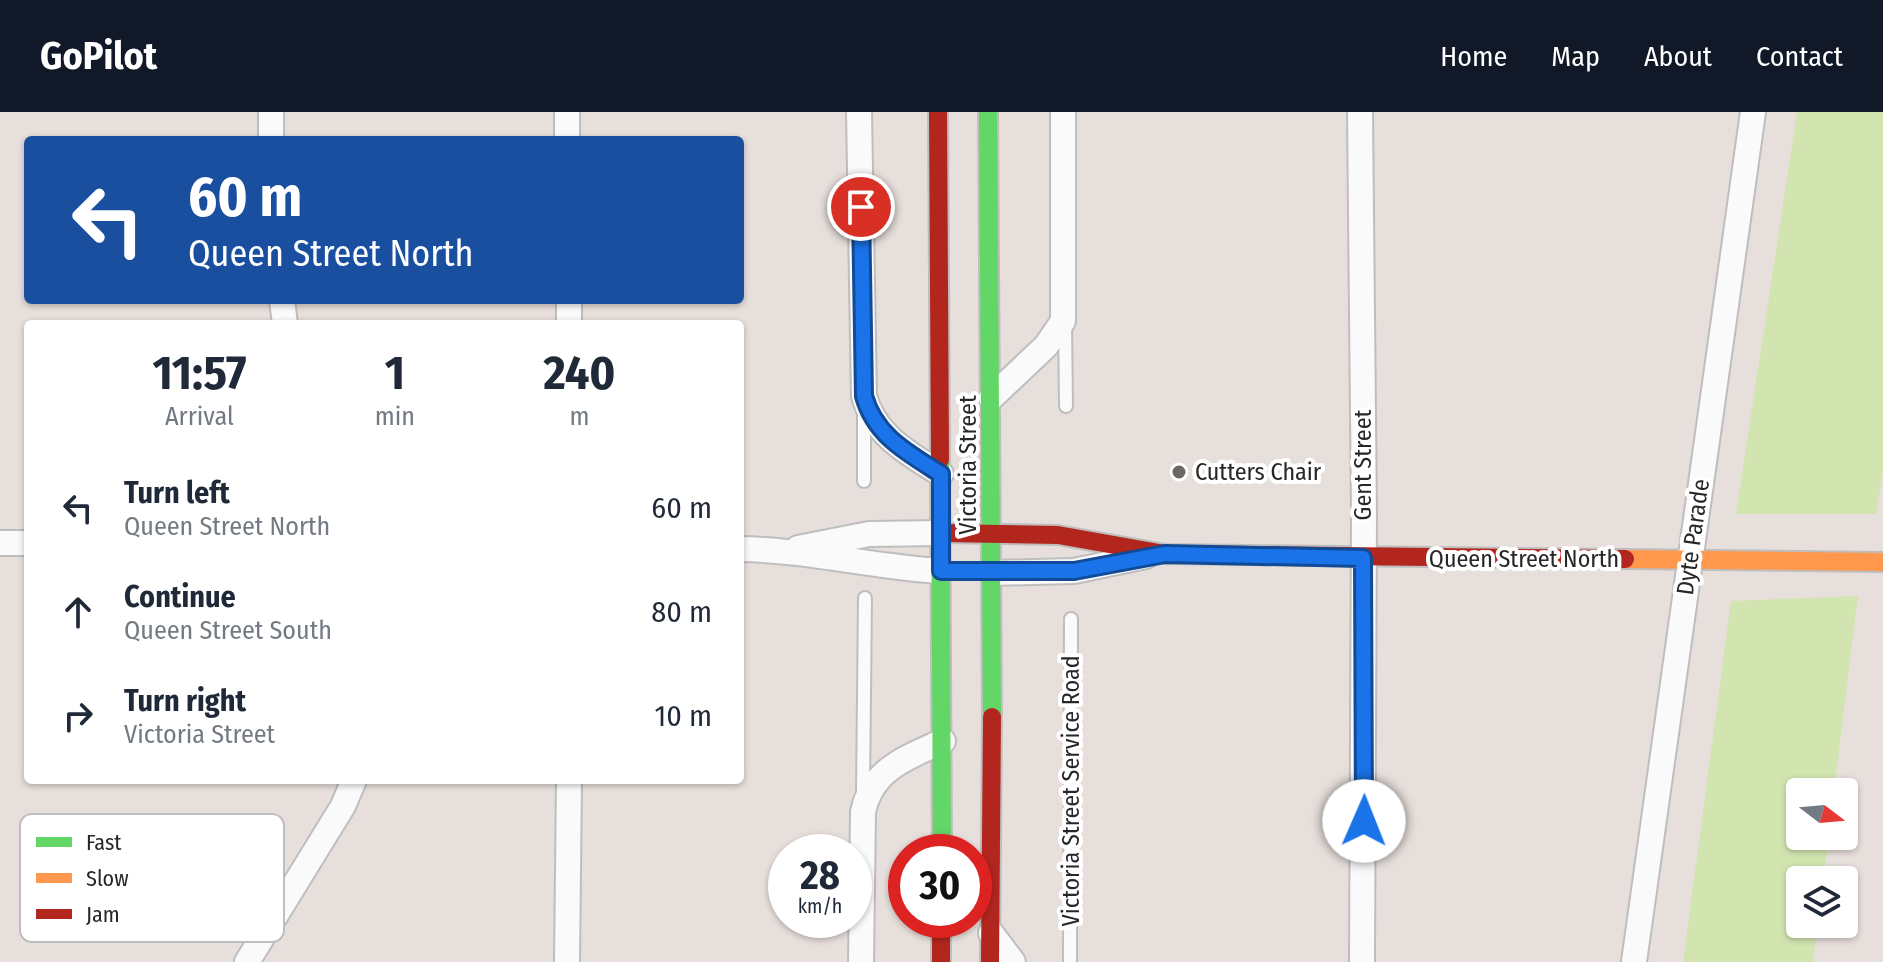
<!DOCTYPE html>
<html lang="en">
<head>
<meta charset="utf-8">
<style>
  body { margin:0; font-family:"Fira Sans Condensed",sans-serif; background:#f6f6f7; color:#1f2937; height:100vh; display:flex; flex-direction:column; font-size:30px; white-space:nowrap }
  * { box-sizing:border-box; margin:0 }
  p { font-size:26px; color:#747a83 }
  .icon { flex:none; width:44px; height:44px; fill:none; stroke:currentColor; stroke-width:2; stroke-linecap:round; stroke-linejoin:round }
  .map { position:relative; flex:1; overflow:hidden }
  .sheet { position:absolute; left:24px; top:208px; width:720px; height:464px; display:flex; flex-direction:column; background:#fff; border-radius:8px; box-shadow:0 2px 6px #0004 }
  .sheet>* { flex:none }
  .banner { position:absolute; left:24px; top:24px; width:720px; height:168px; border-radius:8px; box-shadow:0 2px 6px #0004; background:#1a4fa0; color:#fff; overflow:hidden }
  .needle { width:52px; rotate:106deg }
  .controls { position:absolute; left:1786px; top:666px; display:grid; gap:16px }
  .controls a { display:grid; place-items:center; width:72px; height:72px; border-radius:8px; background:#fff; box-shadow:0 2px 6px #0004; font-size:40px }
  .speed { position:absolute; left:768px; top:722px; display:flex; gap:16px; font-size:40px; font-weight:700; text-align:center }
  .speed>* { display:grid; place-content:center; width:104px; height:104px; border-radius:50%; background:#fff; box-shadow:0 2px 6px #0004; line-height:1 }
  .speed small { font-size:20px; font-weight:400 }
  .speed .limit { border:12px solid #d22; background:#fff; color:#111 }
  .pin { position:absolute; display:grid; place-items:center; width:68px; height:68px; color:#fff; margin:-34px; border:4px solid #fff; border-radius:50%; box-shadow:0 2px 8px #0007 }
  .me { position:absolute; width:88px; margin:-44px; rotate:1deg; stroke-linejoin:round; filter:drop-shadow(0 0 6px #0008) }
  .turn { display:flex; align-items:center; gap:28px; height:168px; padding:0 32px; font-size:36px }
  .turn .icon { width:104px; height:104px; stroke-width:2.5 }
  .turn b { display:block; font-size:56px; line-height:68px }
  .eta { display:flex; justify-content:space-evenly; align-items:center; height:136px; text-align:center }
  .eta b { font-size:48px; font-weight:700; line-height:56px }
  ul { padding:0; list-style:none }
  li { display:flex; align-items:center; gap:24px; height:104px; padding:0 32px }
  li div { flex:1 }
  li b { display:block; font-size:30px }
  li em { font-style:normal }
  header { display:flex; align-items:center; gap:48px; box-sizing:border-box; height:112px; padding:0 40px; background:#111827; color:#fff }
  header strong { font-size:38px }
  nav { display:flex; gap:44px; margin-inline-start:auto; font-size:28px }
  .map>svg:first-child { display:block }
  .green { fill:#d2e5b0 }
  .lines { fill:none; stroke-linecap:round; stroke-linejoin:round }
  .lane-casing { stroke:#bfbebf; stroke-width:16 }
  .street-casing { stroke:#bfbebf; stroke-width:28 }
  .fast-casing { stroke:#bfbebf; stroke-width:22 }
  .slow-casing { stroke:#bfbebf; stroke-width:22 }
  .jam-casing { stroke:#bfbebf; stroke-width:22 }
  .lane { stroke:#fbfafa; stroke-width:12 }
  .street { stroke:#fbfafa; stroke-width:24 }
  .fast { stroke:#63d668; stroke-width:18 }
  .slow { stroke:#ff974d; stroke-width:18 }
  .jam { stroke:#b3261e; stroke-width:18 }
  .route-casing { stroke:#114b97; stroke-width:20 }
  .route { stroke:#1a73e8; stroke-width:14 }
  .poi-dot { fill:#6a6766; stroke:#fff; stroke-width:3 }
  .labels { text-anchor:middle; stroke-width:8; stroke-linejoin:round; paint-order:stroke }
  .street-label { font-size:24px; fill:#272727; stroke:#fff }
  .poi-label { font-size:24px; fill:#272727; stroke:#fff; text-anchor:start }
  .key { fill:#fff; stroke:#bebebe; stroke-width:2 }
  .key-label { font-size:22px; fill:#272727 }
</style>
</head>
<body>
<header>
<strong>GoPilot</strong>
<nav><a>Home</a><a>Map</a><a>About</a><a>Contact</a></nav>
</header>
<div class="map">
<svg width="1883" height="850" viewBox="0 0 1883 850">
  <rect width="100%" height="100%" fill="#e7dfdb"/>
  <g class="green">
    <polygon points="1797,0 1883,0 1883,359 1876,402 1736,402"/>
    <polygon points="1858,484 1834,680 1800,680 1800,724 1829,724 1823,768 1800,768 1800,812 1818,812 1813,850 1683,850 1731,489"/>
  </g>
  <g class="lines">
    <defs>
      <g id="lane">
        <polyline points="1065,210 1066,294"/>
        <polyline points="864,369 864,300"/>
        <polyline points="863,681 865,486"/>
        <polyline points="1070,850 1071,507"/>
      </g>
      <g id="street">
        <polyline points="567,0 567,28"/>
        <path d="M859,0L864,284C875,324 908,341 941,362"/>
        <polyline points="1360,0 1364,401 1362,850"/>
        <polyline points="271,28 271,0"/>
        <polyline points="282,188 285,212"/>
        <polyline points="569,188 569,212"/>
        <polyline points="991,286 1046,234 1063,209 1063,0"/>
        <polyline points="0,431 28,431"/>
        <polyline points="798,436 869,422 942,421"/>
        <path d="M740,437C808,438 873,455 941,459"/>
        <polyline points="992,461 1074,459 1146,444"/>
        <polyline points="991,821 1013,850"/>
        <polyline points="247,850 343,694 354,668"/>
        <polyline points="567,850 569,668"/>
        <path d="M861,850L863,700C872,657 906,646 943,629"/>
        <polyline points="1634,850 1753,0"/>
      </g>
      <g id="fast">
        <polyline points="988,0 992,605"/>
        <polyline points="940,348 942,740"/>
      </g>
      <polyline id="slow" points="1625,447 1883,450"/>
      <g id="jam">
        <polyline points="938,0 940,348"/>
        <polyline points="942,421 1058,423 1165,442 1625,447"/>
        <polyline points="941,808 941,850"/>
        <polyline points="990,850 992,605"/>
      </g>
    </defs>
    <use href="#lane" class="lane-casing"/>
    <use href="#street" class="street-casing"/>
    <use href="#fast" class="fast-casing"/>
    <use href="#slow" class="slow-casing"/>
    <use href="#jam" class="jam-casing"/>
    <use href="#lane" class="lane"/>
    <use href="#street" class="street"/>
    <use href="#fast" class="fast"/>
    <use href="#slow" class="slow"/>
    <use href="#jam" class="jam"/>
  </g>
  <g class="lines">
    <defs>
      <path id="route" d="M861,95L864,284C875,324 908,341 941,362V459H1074L1165,442L1363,446L1364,709"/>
    </defs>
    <use href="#route" class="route-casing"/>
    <use href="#route" class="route"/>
  </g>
  <circle class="poi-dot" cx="1179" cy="360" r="8"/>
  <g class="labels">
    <g class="street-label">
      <text transform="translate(968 353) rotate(-90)" y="8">Victoria Street</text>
      <text transform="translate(1363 353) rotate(-90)" y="8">Gent Street</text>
      <text transform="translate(1693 425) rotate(-82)" y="8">Dyte Parade</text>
      <text x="1524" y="455">Queen Street North</text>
      <text transform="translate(1071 679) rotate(-90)" y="8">Victoria Street Service Road</text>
    </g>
    <g class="poi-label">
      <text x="1195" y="368">Cutters Chair</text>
    </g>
  </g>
  <rect x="20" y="702" width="264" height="128" rx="12" class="key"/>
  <rect x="36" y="725" width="36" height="10" fill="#63d668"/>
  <rect x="36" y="761" width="36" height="10" fill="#ff974d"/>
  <rect x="36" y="797" width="36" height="10" fill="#b3261e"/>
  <g class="key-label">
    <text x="86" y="738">Fast</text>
    <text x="86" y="774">Slow</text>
    <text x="86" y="810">Jam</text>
  </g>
</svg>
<div class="controls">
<a><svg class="needle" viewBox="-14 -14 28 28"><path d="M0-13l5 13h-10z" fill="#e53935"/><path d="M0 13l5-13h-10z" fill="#747a83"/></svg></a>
<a><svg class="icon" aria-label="layers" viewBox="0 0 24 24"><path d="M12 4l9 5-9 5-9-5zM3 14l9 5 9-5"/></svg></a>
</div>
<div class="speed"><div>28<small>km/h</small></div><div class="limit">30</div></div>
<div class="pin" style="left:861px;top:95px;background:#d93025"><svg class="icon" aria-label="arrive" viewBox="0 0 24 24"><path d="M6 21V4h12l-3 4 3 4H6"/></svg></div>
<svg class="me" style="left:1364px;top:709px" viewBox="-20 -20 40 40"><circle r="19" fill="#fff"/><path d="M0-13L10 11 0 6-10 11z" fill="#1a73e8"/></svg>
<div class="banner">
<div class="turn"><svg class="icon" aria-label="left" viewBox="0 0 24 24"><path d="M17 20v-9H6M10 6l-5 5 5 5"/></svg><div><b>60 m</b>Queen Street North</div></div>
</div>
<section class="sheet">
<div class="eta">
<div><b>11:57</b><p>Arrival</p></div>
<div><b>1</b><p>min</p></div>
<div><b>240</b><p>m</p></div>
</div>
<ul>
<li><svg class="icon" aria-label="left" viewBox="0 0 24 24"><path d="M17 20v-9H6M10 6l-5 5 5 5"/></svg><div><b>Turn left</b><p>Queen Street North</p></div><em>60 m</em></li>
<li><svg class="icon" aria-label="ahead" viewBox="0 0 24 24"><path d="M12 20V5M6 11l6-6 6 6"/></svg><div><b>Continue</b><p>Queen Street South</p></div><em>80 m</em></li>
<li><svg class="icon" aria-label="right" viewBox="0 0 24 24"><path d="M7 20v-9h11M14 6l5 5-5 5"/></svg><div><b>Turn right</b><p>Victoria Street</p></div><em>10 m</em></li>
</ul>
</section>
</div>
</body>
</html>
